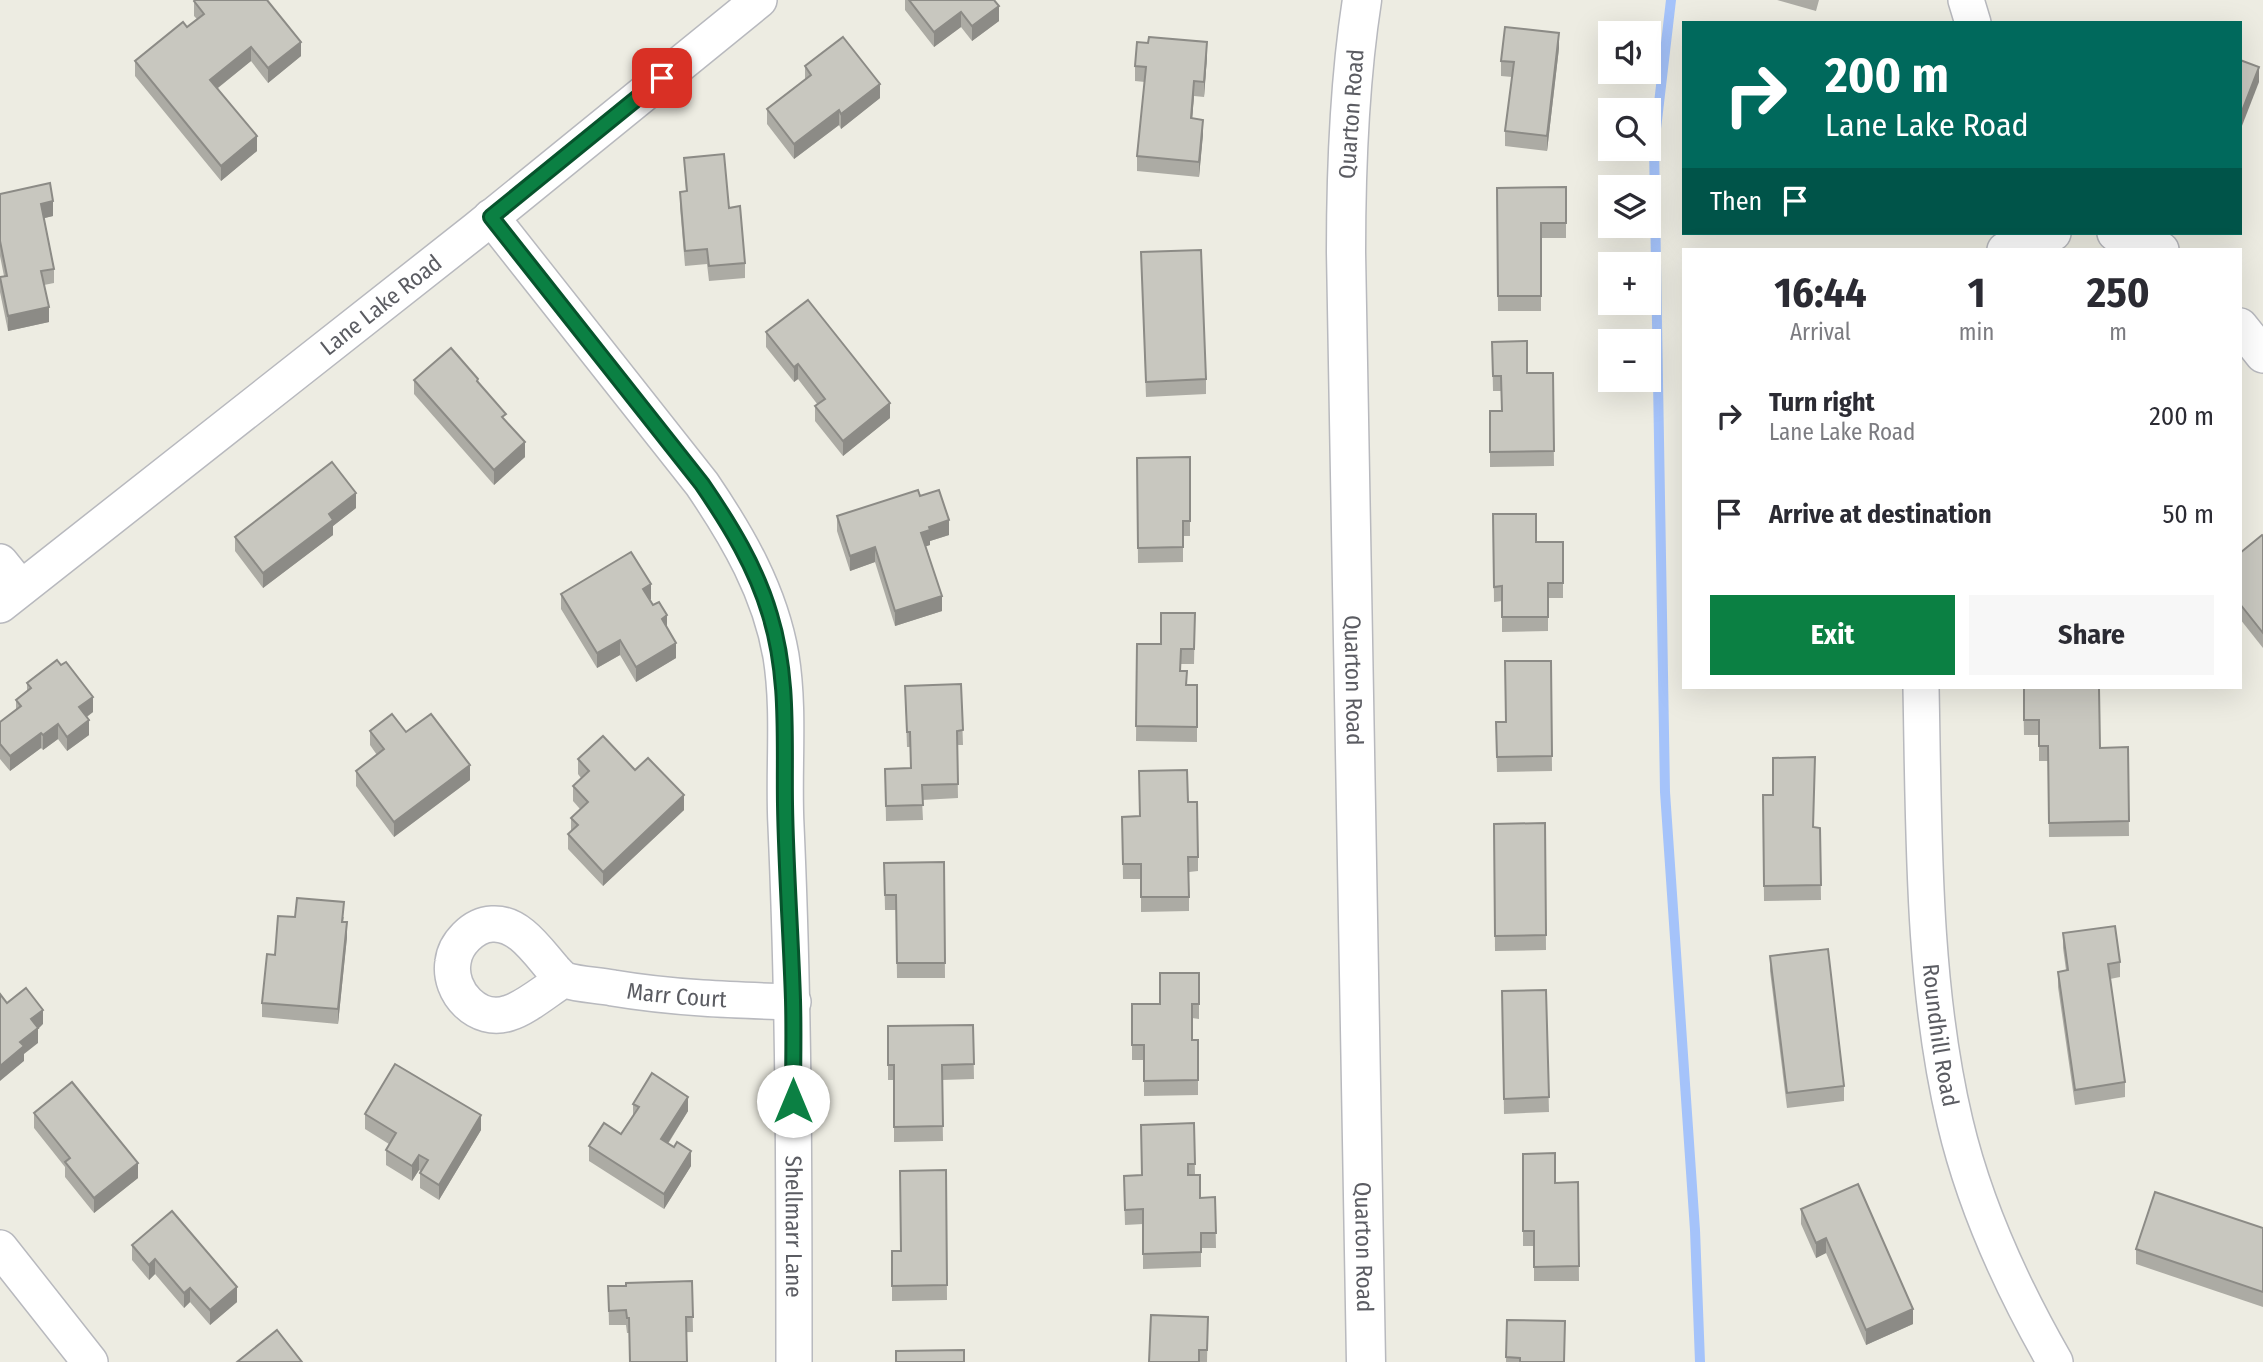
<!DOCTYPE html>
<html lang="en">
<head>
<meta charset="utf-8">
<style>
  body { margin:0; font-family:"Fira Sans Condensed",sans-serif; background:#f7f7f7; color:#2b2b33; height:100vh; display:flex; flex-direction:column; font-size:26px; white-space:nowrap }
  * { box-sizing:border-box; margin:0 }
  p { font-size:23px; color:#7c7c81 }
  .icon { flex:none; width:38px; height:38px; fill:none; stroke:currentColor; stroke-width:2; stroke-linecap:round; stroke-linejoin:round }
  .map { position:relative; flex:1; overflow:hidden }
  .side { position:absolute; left:1682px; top:248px; width:560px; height:441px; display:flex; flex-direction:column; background:#fff; border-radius:0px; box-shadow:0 7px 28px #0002 }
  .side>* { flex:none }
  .hud { position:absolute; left:1682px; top:21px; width:560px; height:214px; border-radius:0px; box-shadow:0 7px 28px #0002; background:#00695c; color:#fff; overflow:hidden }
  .tools { position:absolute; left:1598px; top:21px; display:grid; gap:14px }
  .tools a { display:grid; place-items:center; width:63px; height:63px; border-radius:0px; background:#fff; box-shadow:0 7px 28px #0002; font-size:35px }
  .pin { position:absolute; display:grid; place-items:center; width:60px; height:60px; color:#fff; margin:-30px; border-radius:14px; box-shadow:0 4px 10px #0006 }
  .me { position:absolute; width:77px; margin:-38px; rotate:0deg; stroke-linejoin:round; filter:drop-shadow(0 0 5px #0008) }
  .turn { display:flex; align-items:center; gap:24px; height:147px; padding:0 28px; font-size:32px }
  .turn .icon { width:91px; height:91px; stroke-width:2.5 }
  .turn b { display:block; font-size:49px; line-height:60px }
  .then { display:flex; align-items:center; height:66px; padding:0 28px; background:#0003; gap:14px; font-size:26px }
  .eta { display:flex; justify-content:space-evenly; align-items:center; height:119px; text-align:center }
  .eta b { font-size:42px; font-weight:700; line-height:49px }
  .action { display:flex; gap:14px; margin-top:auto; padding:14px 28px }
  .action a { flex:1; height:80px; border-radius:0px; background:#0b8043; color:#fff; font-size:28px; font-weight:700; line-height:80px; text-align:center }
  .action a+a { background:#f7f7f7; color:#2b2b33 }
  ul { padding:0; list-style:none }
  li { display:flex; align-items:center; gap:21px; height:98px; padding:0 28px }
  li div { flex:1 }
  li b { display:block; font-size:26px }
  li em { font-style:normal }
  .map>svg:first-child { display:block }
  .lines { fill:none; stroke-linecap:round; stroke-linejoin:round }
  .stream { stroke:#a5c3fa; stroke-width:10 }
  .minor-casing { stroke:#b8b9be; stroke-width:38 }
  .tertiary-casing { stroke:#b8b9be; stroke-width:41 }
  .minor { stroke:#fff; stroke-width:35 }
  .tertiary { stroke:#fff; stroke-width:38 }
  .wall { fill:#acaba4 }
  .shaded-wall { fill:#8c8b86 }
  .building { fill:#c8c7bf; stroke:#8c8b86; stroke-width:2 }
  .route-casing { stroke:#07532c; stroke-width:18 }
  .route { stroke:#0b8043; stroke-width:12 }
  .labels { text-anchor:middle; stroke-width:5; stroke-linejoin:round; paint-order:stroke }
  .street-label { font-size:23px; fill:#5b5c62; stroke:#fff }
</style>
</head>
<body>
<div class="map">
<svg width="2263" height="1362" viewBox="0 0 2263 1362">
  <rect width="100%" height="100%" fill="#edece2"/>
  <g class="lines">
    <polyline class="stream" points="1671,0 1654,146 1665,792 1695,1230 1700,1362"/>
    <defs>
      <g id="minor">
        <polyline points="1966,0 1973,23"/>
        <path id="s1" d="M491,217L702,484C738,537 770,592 781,656C790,712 783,770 786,826C794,1005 794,1183 794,1362"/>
        <polyline points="2115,233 2138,238 2161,250"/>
        <polyline points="2005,250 2035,236 2053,233"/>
        <polyline points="2240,326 2263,355"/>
        <polyline points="0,562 21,588"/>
        <path id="s2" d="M0,605L476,230L759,0"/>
        <path id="s3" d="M1921,688C1924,831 1922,983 1955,1122C1975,1207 2012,1287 2055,1362"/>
        <path id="s4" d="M563,980C548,989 526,1008 509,1013C478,1024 448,992 453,962C455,944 473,925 492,924C519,922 538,952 554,970C557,973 561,978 565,980C580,985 598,985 613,988C672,998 732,1000 793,1002"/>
        <polyline points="0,1248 90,1362"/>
      </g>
      <g id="tertiary">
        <path id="s5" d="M1362,0C1349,83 1346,168 1346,252L1366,1362"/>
      </g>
    </defs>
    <use href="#minor" class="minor-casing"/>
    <use href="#tertiary" class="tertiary-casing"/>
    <use href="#minor" class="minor"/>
    <use href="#tertiary" class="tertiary"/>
  </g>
  <g class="wall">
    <polygon points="905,0 994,0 999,21 972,41 961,27 934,47 905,10"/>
    <polygon points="1777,0 1819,0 1816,11"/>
    <polygon points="194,1 301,56 268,83 251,61 218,88 257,151 221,181 135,76 135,61 187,27 197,19 194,16"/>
    <polygon points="1559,48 1547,151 1505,146 1505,131 1512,77 1501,76 1501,61"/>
    <polygon points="1207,57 1204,97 1194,96 1192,119 1203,134 1199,177 1137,171 1137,156 1145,82 1135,81 1135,66"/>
    <polygon points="805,66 880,98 841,129 839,125 794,159 767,124 767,109 805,80"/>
    <polygon points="684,158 729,208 745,263 745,278 709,281 707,264 685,266 680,207 680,192 686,191"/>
    <polygon points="1566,187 1566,238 1541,238 1541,311 1498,311 1497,188"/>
    <polygon points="0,194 53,216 44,218 54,269 54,283 44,285 49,322 8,331 0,292 0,277 4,276 0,256"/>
    <polygon points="1141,252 1206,379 1206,394 1146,397"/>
    <polygon points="766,332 890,418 843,456 815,421 815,406 818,405 798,379 794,382 766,347"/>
    <polygon points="1492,342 1527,373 1553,373 1554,466 1490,467 1490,411 1502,411 1501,391 1493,391"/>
    <polygon points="414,380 478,383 525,457 494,485 414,394"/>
    <polygon points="1190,457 1190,536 1183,536 1183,562 1138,563 1137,458"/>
    <polygon points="920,496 949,535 930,541 930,545 925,546 942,611 895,626 875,562 850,571 837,531 837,516"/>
    <polygon points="356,508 333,526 333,535 263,588 235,551 235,537"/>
    <polygon points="1493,514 1536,542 1563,542 1563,598 1548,598 1548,631 1502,632 1502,601 1494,602"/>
    <polygon points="2263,536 2263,648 2240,619 2240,553"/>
    <polygon points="561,594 651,599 650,600 667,628 676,658 636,682 620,655 597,668 561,609"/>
    <polygon points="1195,613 1194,664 1181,664 1181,671 1187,685 1197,685 1197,742 1136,741 1137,644 1161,644"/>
    <polygon points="1551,661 1552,771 1497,772 1496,722 1505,722"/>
    <polygon points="27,683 93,712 87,717 89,735 67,751 58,739 43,750 41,748 10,771 0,759 0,722 16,710 16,700 27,691"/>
    <polygon points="961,684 963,745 957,745 958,798 922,800 923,820 886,821 885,769 911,768 910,747 907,747 905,686"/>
    <polygon points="2023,688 2100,748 2128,747 2129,836 2049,837 2048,761 2039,761 2039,735 2024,735"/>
    <polygon points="370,731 470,780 394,837 356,786 356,771 377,755 370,745"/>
    <polygon points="578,759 635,770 684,810 603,886 568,849 568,834 571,831 571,818 580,809 573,801 573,786 581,778 578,774"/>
    <polygon points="1763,795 1814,827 1820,828 1821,900 1764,901"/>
    <polygon points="1188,802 1198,857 1198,871 1189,872 1189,911 1141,912 1141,879 1123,879 1122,817 1140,816"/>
    <polygon points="1545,823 1546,950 1495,951 1494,824"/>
    <polygon points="944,862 945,978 897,978 896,910 885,910 884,863"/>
    <polygon points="295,917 344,917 343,922 347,937 338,1024 262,1017 262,1003 275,955"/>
    <polygon points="2063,933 2120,962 2120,977 2110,979 2125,1082 2125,1097 2075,1105 2058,987 2058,972 2066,970 2063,948"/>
    <polygon points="1770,956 1844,1086 1844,1101 1787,1108 1770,971"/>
    <polygon points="1199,973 1199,1019 1192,1018 1192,1040 1198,1040 1198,1095 1144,1096 1144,1060 1132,1060 1132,1004 1160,1004"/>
    <polygon points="1546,990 1549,1112 1504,1114 1502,991"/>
    <polygon points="973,1025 974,1079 942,1080 943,1141 894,1142 894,1080 888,1080 888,1026"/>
    <polygon points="633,1104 688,1111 668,1144 674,1147 691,1166 664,1209 589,1161 589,1146 621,1134 633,1116"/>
    <polygon points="34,1113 138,1178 94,1213 65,1177 65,1167 34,1128"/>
    <polygon points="365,1114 481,1130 439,1200 420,1188 420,1173 421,1171 419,1170 412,1181 386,1165 386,1150 389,1144 365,1129"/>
    <polygon points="1194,1123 1195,1175 1200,1198 1215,1197 1216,1248 1201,1248 1201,1267 1143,1269 1143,1224 1125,1225 1124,1191"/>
    <polygon points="1523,1154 1555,1183 1578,1182 1579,1281 1534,1281 1534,1246 1523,1246"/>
    <polygon points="946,1170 947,1300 892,1301 892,1251 901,1251"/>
    <polygon points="1801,1209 1913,1324 1866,1345 1826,1253 1816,1258 1801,1224"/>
    <polygon points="2263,1228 2263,1307 2136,1264 2136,1249"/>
    <polygon points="132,1245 237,1302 210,1325 190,1302 184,1308 155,1274 149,1280 132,1260"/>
    <polygon points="692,1281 693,1332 627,1333 626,1325 609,1325 608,1286"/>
    <polygon points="1208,1317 1207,1362 1149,1362"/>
    <polygon points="1507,1320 1565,1362 1506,1362"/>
  </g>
  <g class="shaded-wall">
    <polygon points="999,6 999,21 972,41 972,26"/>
    <polygon points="961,12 961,27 934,47 934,32"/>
    <polygon points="1559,33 1559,48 1547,151 1547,136"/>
    <polygon points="301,42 301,56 268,83 268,68"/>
    <polygon points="1207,42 1207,57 1204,97 1204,82"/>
    <polygon points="251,47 251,61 210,94 210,80"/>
    <polygon points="2259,67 2259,82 2240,131 2240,116"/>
    <polygon points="1194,81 1194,96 1191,133 1191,118"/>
    <polygon points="880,84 880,98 841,129 841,114"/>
    <polygon points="839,110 839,125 794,159 794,144"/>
    <polygon points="1203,120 1203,134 1199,177 1199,162"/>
    <polygon points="257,136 257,151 221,181 221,166"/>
    <polygon points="53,201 53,216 41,219 41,204"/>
    <polygon points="49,307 49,322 8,331 8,316"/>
    <polygon points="798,364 798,379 794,382 794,367"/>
    <polygon points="890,403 890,418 843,456 843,441"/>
    <polygon points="525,442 525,457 494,485 494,470"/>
    <polygon points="356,493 356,508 333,526 333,535 263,588 263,573 329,514"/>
    <polygon points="949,520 949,535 930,541 930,545 921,548 921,533 929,527"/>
    <polygon points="875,547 875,562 850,571 850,556"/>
    <polygon points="651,584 651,599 643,604 643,589"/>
    <polygon points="942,596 942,611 895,626 895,611"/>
    <polygon points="667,615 667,630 662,619"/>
    <polygon points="620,640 620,655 597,668 597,653"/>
    <polygon points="676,643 676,658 636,682 636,667"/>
    <polygon points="93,697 93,712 79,722 79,707"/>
    <polygon points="89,720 89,735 67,751 67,737"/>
    <polygon points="58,724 58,739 43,750 43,735"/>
    <polygon points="41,733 41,748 10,771 10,756"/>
    <polygon points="470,765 470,780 394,837 394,822"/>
    <polygon points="684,795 684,810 603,886 603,872"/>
    <polygon points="347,922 347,937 338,1024 338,1009"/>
    <polygon points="43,1010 43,1024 38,1029 38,1043 24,1054 24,1061 0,1081 0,1066 20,1042 31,1019"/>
    <polygon points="688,1097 688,1111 661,1154 661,1139"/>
    <polygon points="481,1115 481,1130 439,1200 439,1185"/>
    <polygon points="691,1151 691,1166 664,1209 664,1194"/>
    <polygon points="419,1155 419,1170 412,1181 412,1166"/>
    <polygon points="138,1163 138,1178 94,1213 94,1198"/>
    <polygon points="1826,1238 1826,1253 1816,1258 1816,1243"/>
    <polygon points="155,1259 155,1274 149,1280 149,1265"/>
    <polygon points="237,1287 237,1302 210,1325 210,1310"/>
    <polygon points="190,1288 190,1302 184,1308 184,1293"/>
    <polygon points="1913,1309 1913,1324 1866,1345 1866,1330"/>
  </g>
  <g class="building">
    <polygon points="195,0 267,0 301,42 268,68 251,47 210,80 257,136 221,166 135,61 183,22 187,27 204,14 194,1"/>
    <polygon points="909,0 994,0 999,6 972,26 961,12 934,32"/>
    <polygon points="1505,27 1559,33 1547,136 1505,131 1514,62 1501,61"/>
    <polygon points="843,37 880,84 841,114 839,110 794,144 767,109 811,75 805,66"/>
    <polygon points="1149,37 1207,42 1204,82 1194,81 1191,118 1203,120 1199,162 1137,156 1146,67 1135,66 1137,42 1148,43"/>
    <polygon points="2240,60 2259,67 2240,116"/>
    <polygon points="724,154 729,208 740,206 745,263 709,266 707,249 685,251 680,192 687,191 684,158"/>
    <polygon points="50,183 53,201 41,204 54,269 41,271 49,307 8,316 0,277 7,276 0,241 0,194"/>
    <polygon points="1566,187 1566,223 1541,223 1541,296 1498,296 1497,188"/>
    <polygon points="1201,250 1206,379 1146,382 1141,252"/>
    <polygon points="808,300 890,403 843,441 815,406 825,399 798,364 794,367 766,332"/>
    <polygon points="1527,341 1527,373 1553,373 1554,451 1490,452 1490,411 1502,411 1501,376 1493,376 1492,342"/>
    <polygon points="451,348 478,379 477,381 506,414 502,417 525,442 494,470 414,380"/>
    <polygon points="1190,457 1190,521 1183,521 1183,547 1138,548 1137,458"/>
    <polygon points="332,462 356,493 329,514 333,520 263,573 235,537"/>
    <polygon points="918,490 920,496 939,490 949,520 929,527 930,530 921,533 942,596 895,611 875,547 850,556 837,516"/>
    <polygon points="1493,514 1536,514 1536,542 1563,542 1563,583 1548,583 1548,617 1502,617 1502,586 1494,587"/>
    <polygon points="2262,535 2263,536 2263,633 2240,604 2240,553"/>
    <polygon points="631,552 651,584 643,589 653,605 659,602 667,615 662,619 676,643 636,667 620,640 597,653 561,594"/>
    <polygon points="1161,613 1195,613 1194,649 1181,649 1180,671 1187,671 1186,685 1197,685 1197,727 1136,726 1137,644 1161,644"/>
    <polygon points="57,660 61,665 66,662 93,697 79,707 89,720 67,737 58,724 43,735 41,733 10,756 0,744 0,722 21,706 16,700 31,688 27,683"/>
    <polygon points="1505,661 1551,661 1552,756 1497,757 1496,722 1506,722"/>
    <polygon points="961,684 963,730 957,731 958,784 922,785 923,805 886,806 885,769 911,768 910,732 907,732 905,686"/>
    <polygon points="2024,688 2099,688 2100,748 2128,747 2129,821 2049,823 2048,746 2039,746 2039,720 2024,720"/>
    <polygon points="392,714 406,732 431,714 470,765 394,822 356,771 384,749 370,731"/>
    <polygon points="603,736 635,770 648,758 684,795 603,872 568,834 578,825 571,818 588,802 573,786 589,771 578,759"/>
    <polygon points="1815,757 1813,827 1820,828 1821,885 1764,886 1763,795 1773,795 1773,758"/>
    <polygon points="1187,770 1188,802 1197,802 1198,857 1188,857 1189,897 1141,897 1141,864 1123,864 1122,817 1140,816 1139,771"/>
    <polygon points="1545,823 1546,935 1495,936 1494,824"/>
    <polygon points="944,862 945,963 897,963 896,895 885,895 884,863"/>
    <polygon points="297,898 344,902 342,922 347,922 338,1009 262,1003 267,954 275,955 278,916 295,917"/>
    <polygon points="2115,926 2120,962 2108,964 2125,1082 2075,1090 2058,972 2068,970 2063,933"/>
    <polygon points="1828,949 1844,1086 1787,1093 1770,956"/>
    <polygon points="1160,973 1199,973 1199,1004 1192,1004 1192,1040 1198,1040 1198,1080 1144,1081 1144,1045 1132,1045 1132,1004 1160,1004"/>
    <polygon points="26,988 43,1010 31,1019 38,1028 20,1042 24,1046 0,1066 0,994 7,1003"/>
    <polygon points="1546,990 1549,1097 1504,1099 1502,991"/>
    <polygon points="973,1025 974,1064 942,1065 943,1126 894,1127 894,1065 888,1065 888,1026"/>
    <polygon points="395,1064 481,1115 439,1185 420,1173 428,1160 419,1155 412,1166 386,1150 396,1133 365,1114"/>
    <polygon points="652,1073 688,1097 661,1139 674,1147 677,1142 691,1151 664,1194 589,1146 604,1123 621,1134 639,1107 633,1104"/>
    <polygon points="72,1082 138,1163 94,1198 65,1162 70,1158 34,1113"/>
    <polygon points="1194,1123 1195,1164 1188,1164 1188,1175 1200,1175 1200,1198 1215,1197 1216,1233 1201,1233 1201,1252 1143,1254 1143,1209 1125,1210 1124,1176 1142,1175 1141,1125"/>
    <polygon points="1555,1153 1555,1183 1578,1182 1579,1266 1534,1267 1534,1231 1523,1231 1523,1154"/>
    <polygon points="946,1170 947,1285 892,1286 892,1251 901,1251 900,1171"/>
    <polygon points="1858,1184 1913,1309 1866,1330 1826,1238 1816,1243 1801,1209"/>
    <polygon points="2155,1192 2263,1228 2263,1292 2136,1249"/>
    <polygon points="172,1211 237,1287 210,1310 190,1288 184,1293 155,1259 149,1265 132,1245"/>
    <polygon points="692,1281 693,1317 686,1317 687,1362 630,1362 629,1318 627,1318 626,1310 609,1311 608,1286 626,1286 626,1283"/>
    <polygon points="1151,1315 1208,1317 1207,1350 1199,1350 1199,1362 1149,1362"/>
    <polygon points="1507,1320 1565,1321 1564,1362 1520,1362 1520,1358 1506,1357"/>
    <polygon points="277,1330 302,1362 237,1362"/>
    <polygon points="964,1350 964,1362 896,1362 896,1351"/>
  </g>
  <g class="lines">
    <defs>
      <path id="route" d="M662,78L491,217L702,484C730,525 756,567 770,615C789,677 784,740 785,804C786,870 791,935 793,1000C794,1034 793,1067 793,1101"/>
    </defs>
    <use href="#route" class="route-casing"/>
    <use href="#route" class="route"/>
  </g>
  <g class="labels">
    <g class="street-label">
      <text transform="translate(1351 114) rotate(-86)" y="8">Quarton Road</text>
      <text dy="8" stroke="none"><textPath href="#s2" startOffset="485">Lane Lake Road</textPath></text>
      <text dy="8" stroke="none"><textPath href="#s5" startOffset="681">Quarton Road</textPath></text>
      <text dy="8" stroke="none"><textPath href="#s4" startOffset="420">Marr Court</textPath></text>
      <text dy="8" stroke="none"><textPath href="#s3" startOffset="348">Roundhill Road</textPath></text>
      <text dy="8" stroke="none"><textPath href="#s1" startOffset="1102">Shellmarr Lane</textPath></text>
      <text dy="8" stroke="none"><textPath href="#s5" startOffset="1248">Quarton Road</textPath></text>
    </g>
  </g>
</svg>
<div class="tools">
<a><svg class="icon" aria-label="sound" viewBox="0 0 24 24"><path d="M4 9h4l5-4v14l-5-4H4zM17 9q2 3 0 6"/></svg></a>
<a><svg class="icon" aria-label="search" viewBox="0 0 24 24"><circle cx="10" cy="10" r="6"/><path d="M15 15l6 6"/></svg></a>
<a><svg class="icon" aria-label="layers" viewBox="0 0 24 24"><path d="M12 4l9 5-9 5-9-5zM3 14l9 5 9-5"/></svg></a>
<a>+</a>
<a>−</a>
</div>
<div class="pin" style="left:662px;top:78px;background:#d93025"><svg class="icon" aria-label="arrive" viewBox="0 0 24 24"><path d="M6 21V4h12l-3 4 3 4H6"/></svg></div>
<svg class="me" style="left:793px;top:1101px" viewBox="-20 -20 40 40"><circle r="19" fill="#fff"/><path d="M0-13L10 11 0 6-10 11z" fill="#0b8043"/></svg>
<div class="hud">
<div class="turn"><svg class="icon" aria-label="right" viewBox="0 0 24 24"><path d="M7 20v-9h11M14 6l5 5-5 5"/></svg><div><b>200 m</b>Lane Lake Road</div></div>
<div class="then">Then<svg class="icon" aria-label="arrive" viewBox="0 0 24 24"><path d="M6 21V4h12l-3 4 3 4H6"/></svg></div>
</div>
<section class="side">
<div class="eta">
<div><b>16:44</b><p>Arrival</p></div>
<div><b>1</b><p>min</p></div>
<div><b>250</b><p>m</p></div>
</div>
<ul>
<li><svg class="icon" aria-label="right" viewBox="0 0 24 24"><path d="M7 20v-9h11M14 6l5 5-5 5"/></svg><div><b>Turn right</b><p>Lane Lake Road</p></div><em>200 m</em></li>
<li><svg class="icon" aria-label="arrive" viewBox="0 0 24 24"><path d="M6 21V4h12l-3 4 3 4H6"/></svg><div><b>Arrive at destination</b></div><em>50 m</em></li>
</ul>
<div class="action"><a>Exit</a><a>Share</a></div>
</section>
</div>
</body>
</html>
